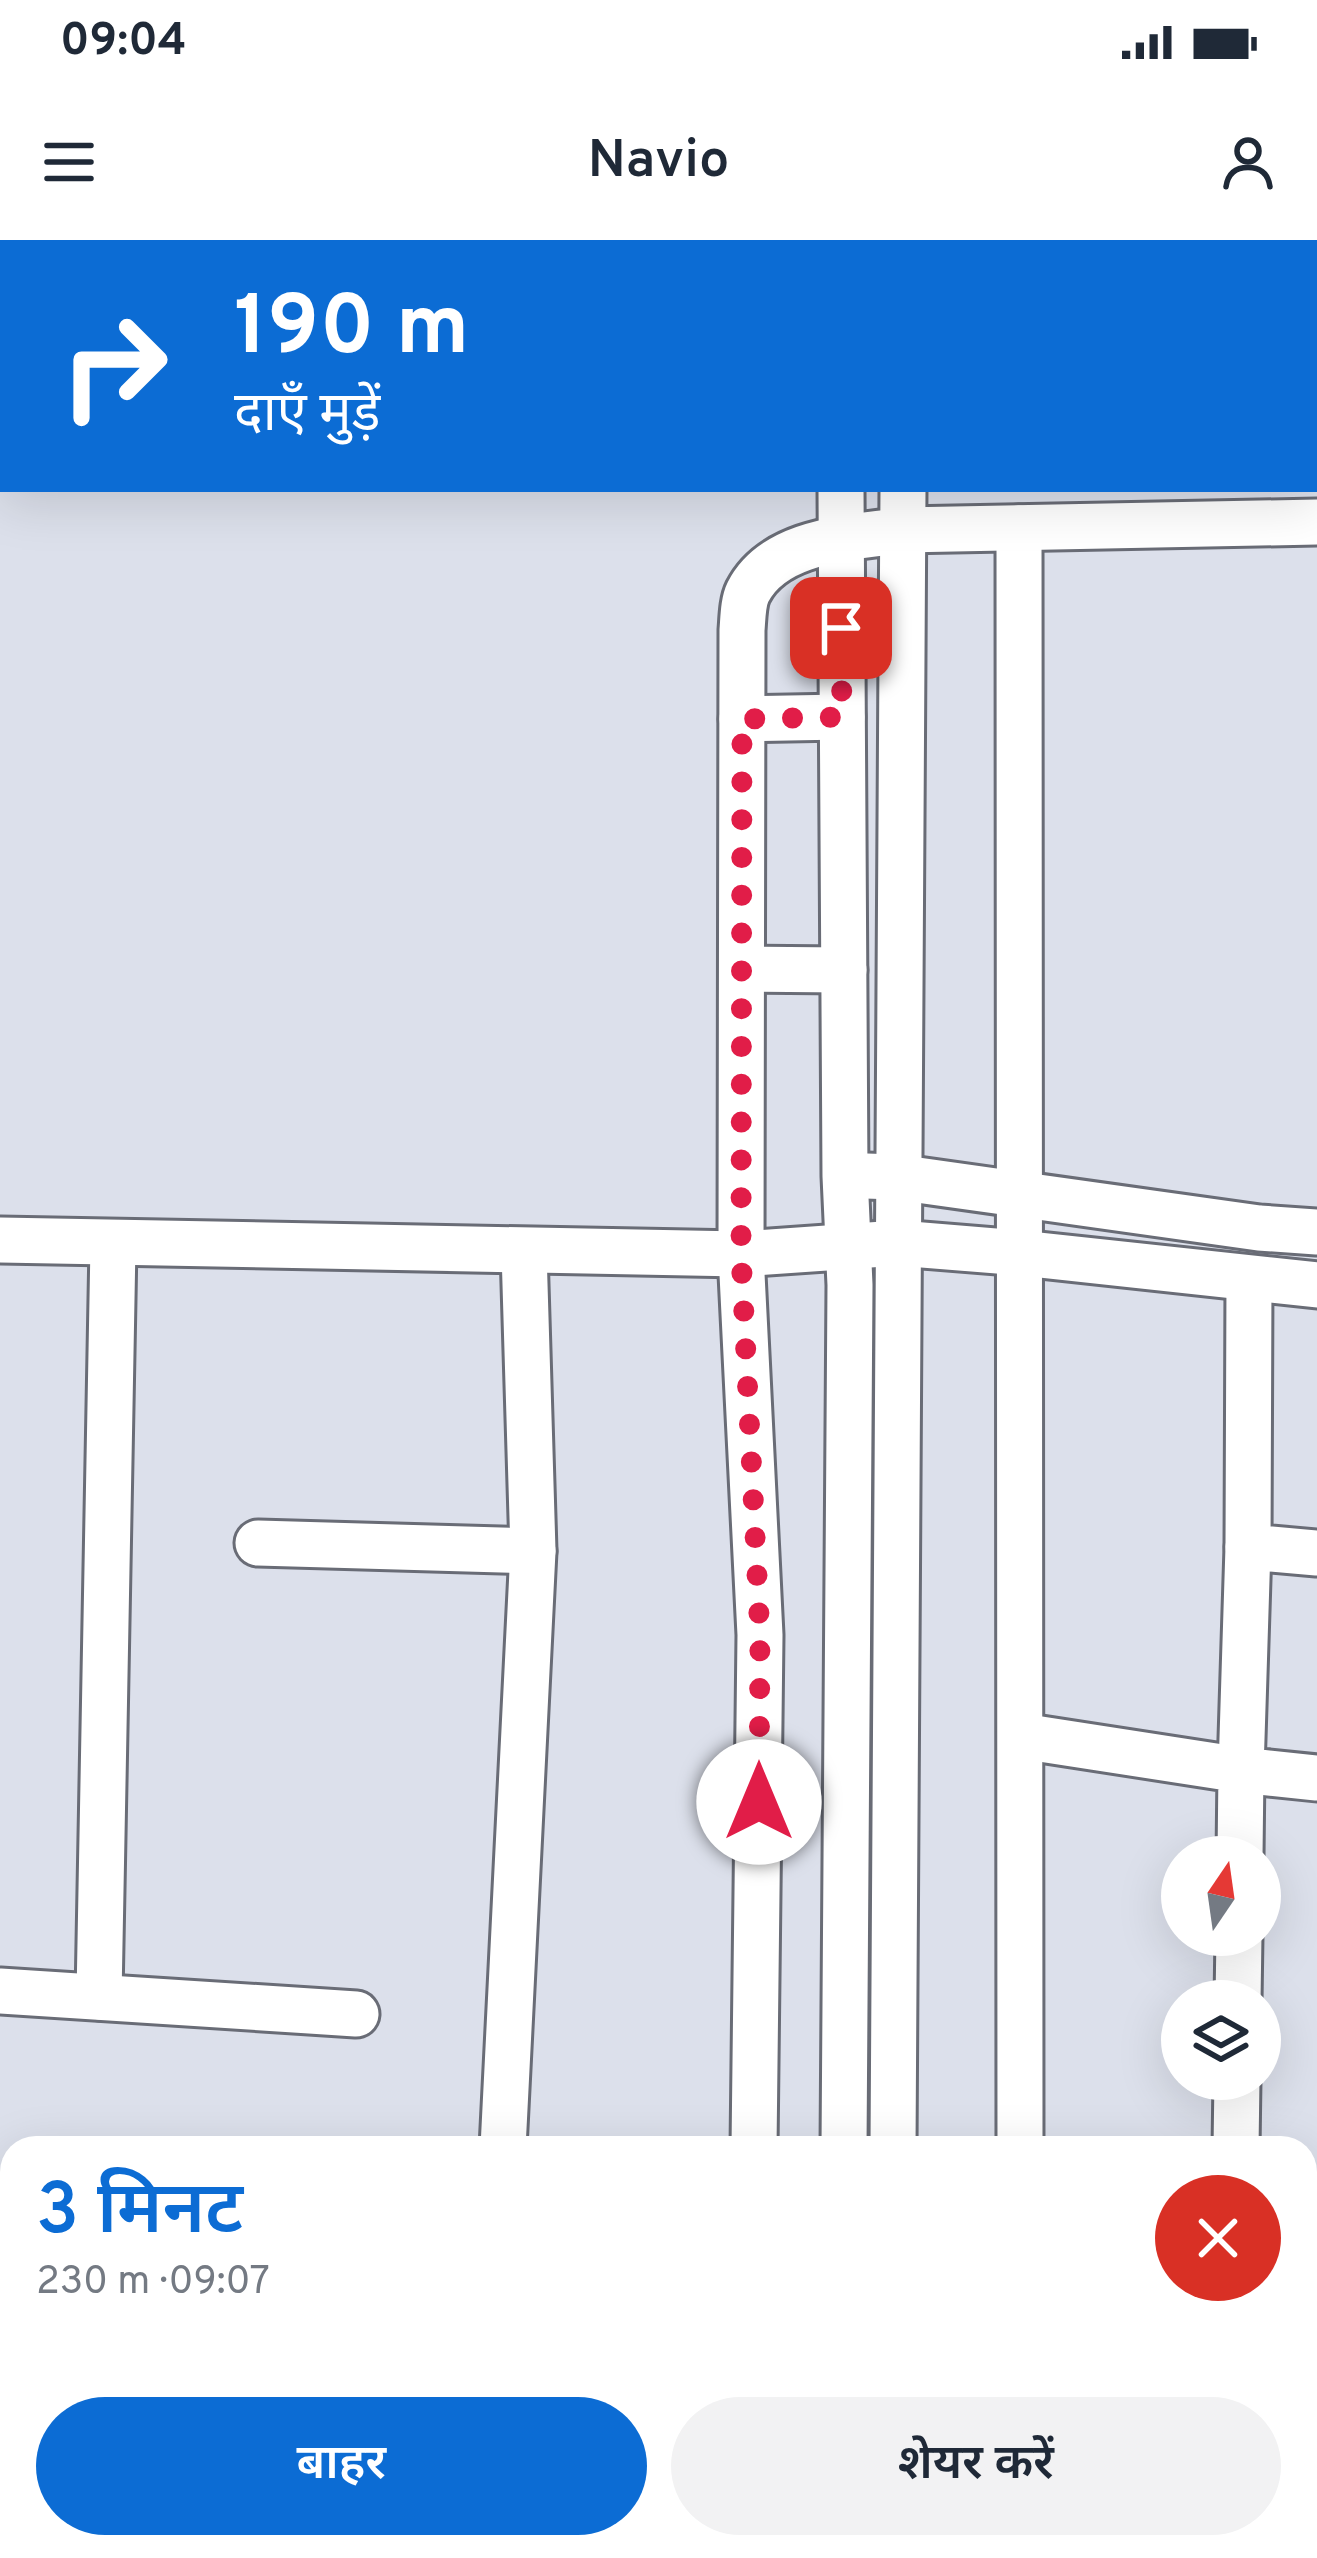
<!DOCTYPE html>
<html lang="hi">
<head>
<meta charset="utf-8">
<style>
  body { margin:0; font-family:Overpass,"Noto Sans Devanagari",sans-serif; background:#f2f2f3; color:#1f2937; height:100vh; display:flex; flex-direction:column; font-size:45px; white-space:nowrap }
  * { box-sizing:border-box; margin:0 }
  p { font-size:39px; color:#747a83 }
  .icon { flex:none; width:66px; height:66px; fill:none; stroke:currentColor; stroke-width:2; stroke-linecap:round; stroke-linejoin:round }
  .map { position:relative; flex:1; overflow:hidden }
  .panel { position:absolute; left:0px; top:1896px; width:1317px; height:423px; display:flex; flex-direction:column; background:#fff; border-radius:36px 36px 0 0; box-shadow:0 12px 48px #0002 }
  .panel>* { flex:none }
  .banner { position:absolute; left:0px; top:0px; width:1317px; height:252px; box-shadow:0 12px 48px #0002; background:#0c6cd4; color:#fff; overflow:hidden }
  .needle { width:78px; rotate:13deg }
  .fabs { position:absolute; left:1161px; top:1596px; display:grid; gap:24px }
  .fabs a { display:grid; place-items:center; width:120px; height:120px; border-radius:50%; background:#fff; box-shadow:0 12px 48px #0002; font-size:60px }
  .pin { position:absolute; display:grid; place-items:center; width:102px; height:102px; color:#fff; margin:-51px; border-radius:24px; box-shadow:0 6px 18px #0006 }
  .me { position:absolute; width:132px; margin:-66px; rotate:0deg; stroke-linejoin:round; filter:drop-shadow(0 0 9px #0008) }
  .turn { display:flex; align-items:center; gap:42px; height:252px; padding:0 36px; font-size:54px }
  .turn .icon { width:156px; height:156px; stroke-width:2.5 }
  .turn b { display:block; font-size:84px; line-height:102px }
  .round { display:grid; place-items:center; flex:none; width:126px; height:126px; border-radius:63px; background:#f2f2f3 }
  .overview { display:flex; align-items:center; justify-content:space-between; height:204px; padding:0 36px }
  h1 { font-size:72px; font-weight:600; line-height:90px; color:#0c6cd4 }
  .action { display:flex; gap:24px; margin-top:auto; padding:24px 36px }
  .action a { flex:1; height:138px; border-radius:72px; background:#0c6cd4; color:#fff; font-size:48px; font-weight:600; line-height:138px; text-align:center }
  .action a+a { background:#f2f2f3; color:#1f2937 }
  .status { display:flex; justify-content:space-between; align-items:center; height:84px; padding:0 60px; background:#fff; direction:ltr }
  .status svg { height:33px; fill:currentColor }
  header { display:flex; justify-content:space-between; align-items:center; height:156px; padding:0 36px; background:#fff; font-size:54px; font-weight:600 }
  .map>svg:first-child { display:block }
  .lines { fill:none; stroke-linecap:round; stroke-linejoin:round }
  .minor-casing { stroke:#696c76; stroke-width:51 }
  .minor { stroke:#fff; stroke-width:45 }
  .route { stroke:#e11d48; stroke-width:21; stroke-dasharray:0 37.8 }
</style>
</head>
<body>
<div class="status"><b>09:04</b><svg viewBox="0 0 49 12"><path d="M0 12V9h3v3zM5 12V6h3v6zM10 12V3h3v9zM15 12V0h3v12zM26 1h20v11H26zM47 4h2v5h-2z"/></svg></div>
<header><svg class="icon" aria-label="menu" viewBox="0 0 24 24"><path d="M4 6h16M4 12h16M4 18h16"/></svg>Navio<svg class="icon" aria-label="person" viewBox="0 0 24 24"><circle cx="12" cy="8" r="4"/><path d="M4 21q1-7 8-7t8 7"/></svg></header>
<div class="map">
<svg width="1317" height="2318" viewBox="0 0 1317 2318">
  <rect width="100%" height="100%" fill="#dce0eb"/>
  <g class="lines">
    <defs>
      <g id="minor">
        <polyline points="850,3 850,0"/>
        <polyline points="907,3 907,0"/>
        <polyline points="1015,3 1015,0"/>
        <polyline points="1215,3 1215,0"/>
        <polyline points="1314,38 1317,38"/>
        <polyline points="1314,141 1317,141"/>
        <polyline points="841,249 845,936 850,1045 844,1908"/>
        <polyline points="1019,288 1020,1908"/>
        <polyline points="742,479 842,477"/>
        <polyline points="742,729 844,730"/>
        <polyline points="866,936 896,937 1259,988 1317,992"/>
        <polyline points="0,1000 741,1014 898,1003 1021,1013 1317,1045"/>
        <polyline points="1249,1039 1248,1307 1317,1313"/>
        <polyline points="258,1303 533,1311"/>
        <polyline points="1248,1307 1241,1530 1317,1538"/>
        <polyline points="1021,1496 1241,1530 1240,1617"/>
        <polyline points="0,1751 356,1774"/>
        <polyline points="99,1757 113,1005"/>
        <polyline points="1238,1761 1239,1695"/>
        <polyline points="503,1908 533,1311 524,1011"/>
        <path d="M754,1908L760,1395L741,1014L742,390C743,378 743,362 748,352C775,299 853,298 903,290L1317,282"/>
        <polyline points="893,1908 903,249"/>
        <polyline points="1236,1908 1237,1839"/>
        <polyline points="0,1972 12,1972"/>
        <polyline points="1305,1994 1317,1995"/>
        <polyline points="1305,2185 1317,2186"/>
        <polyline points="77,2318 77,2307"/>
        <polyline points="834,2318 835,2307"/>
        <polyline points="883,2318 883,2307"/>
        <polyline points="1003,2318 1004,2307"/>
      </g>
    </defs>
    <use href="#minor" class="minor-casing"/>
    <use href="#minor" class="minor"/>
  </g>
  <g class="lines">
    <polyline class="route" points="759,1562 760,1395 741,1015 742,479 842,477 841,388"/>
  </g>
</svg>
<div class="fabs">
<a><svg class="needle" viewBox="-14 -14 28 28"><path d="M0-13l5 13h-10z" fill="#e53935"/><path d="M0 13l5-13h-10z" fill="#747a83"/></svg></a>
<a><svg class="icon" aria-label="layers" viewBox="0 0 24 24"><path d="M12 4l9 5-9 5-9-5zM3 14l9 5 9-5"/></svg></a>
</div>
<div class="pin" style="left:841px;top:388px;background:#d93025"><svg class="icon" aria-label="arrive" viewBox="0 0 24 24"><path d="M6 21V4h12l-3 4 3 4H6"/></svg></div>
<svg class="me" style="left:759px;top:1562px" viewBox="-20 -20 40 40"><circle r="19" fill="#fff"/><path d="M0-13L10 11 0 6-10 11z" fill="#e11d48"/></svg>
<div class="banner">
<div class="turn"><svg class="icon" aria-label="right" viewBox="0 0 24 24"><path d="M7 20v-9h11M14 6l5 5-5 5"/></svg><div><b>190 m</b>दाएँ मुड़ें</div></div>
</div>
<section class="panel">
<div class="overview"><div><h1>3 मिनट</h1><p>230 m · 09:07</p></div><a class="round" style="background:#d93025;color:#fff"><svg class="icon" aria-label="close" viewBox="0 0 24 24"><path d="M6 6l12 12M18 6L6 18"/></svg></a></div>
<div class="action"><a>बाहर</a><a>शेयर करें</a></div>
</section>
</div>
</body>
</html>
